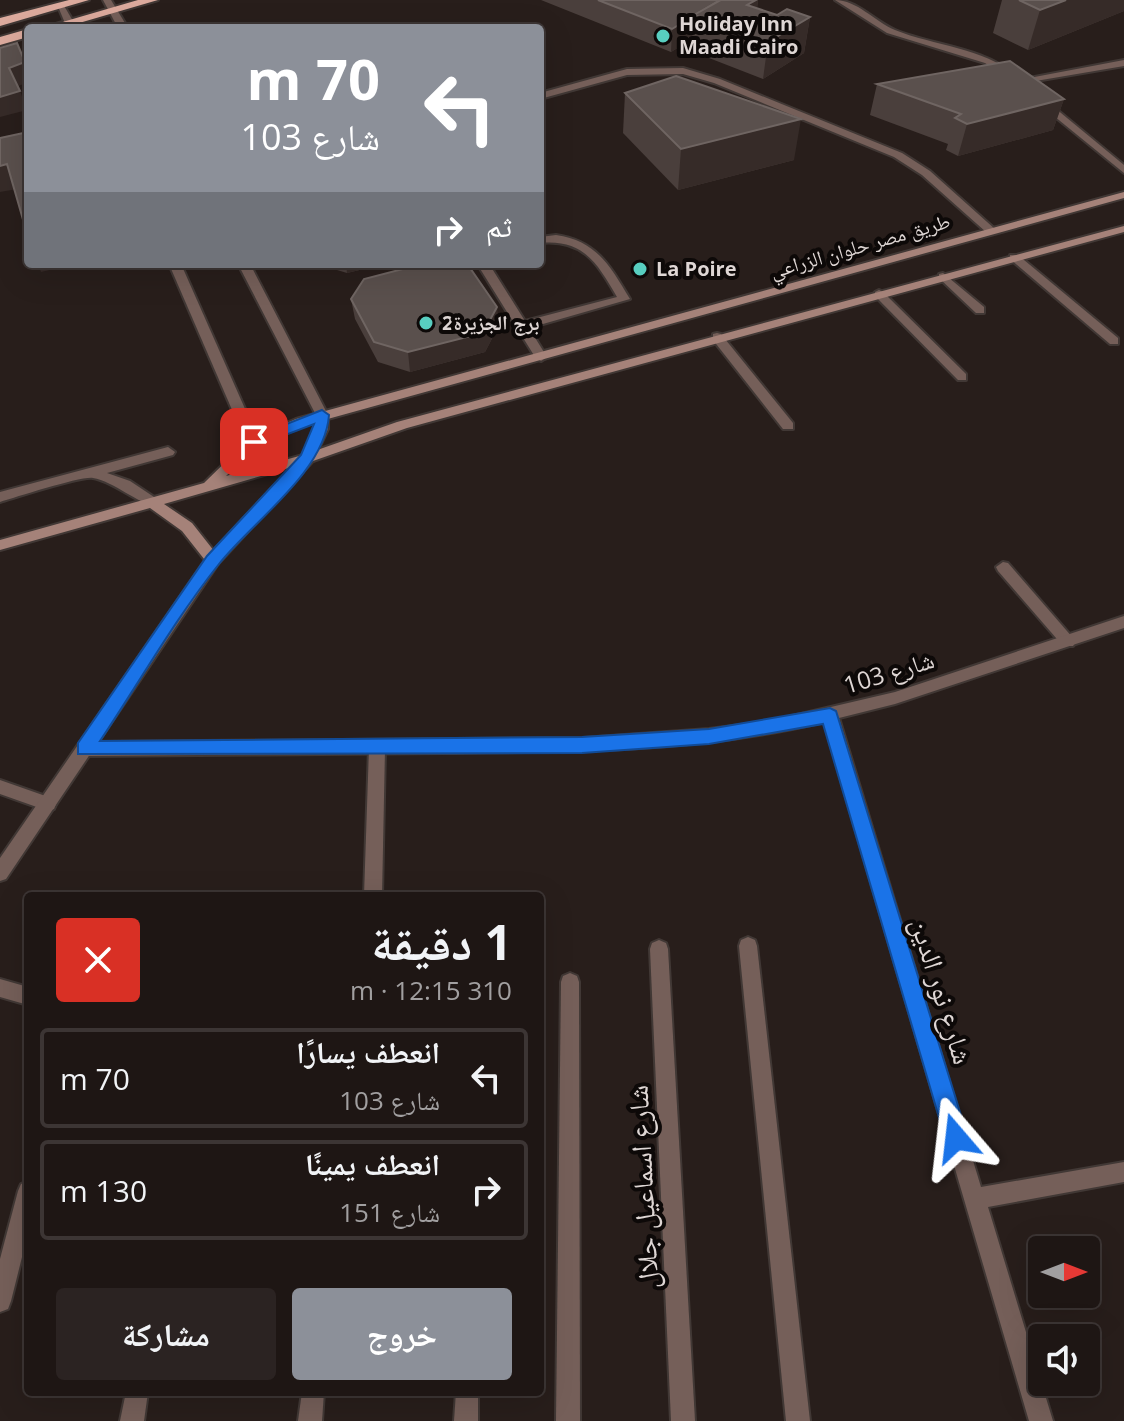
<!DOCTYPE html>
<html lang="ar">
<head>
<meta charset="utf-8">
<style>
  body { margin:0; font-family:"Open Sans","Noto Naskh Arabic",sans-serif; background:#2b2322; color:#f1f3f6; direction:rtl; height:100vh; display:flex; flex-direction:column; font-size:30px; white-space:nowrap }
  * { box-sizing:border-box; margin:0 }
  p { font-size:26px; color:#a19fa0 }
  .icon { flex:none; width:44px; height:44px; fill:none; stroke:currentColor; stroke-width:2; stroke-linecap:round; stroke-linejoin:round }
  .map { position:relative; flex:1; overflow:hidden; direction:ltr }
  .side { position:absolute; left:24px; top:892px; width:520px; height:504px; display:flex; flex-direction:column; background:#1e1614; border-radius:8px; box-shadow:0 8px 32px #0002,0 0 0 2px #3c3534; direction:rtl }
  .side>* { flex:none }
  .banner { position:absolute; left:24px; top:24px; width:520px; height:244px; border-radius:8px; box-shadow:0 8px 32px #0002,0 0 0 2px #3c3534; direction:rtl; background:#8c9099; color:#fff; overflow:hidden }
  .needle { width:52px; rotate:90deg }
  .controls { position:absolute; left:1028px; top:1236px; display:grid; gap:16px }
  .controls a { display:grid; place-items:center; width:72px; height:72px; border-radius:8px; background:#1e1614; box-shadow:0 8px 32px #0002,0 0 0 2px #3c3534; font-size:40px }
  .pin { position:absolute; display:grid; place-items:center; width:68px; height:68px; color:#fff; margin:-34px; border-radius:16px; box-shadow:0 4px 12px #0006 }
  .me { position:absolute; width:88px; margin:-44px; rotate:343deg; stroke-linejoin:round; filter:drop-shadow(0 0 6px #0008) }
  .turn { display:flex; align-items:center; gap:28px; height:168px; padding:0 32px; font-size:36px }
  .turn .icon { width:104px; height:104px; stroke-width:2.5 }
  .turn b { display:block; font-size:56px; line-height:68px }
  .then { display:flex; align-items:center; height:76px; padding:0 32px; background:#0003; gap:16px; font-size:30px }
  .round { display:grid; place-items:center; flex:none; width:84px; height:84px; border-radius:8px; background:#2b2322 }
  .summary { display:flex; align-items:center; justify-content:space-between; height:136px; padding:0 32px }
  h1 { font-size:48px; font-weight:700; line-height:60px }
  .primary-button { display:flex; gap:16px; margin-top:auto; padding:16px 32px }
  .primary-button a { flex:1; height:92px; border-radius:8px; background:#8c9099; color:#fff; font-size:32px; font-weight:700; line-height:92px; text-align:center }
  .primary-button a+a { background:#2b2322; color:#f1f3f6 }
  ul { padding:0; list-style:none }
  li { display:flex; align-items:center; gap:24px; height:100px; margin:0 16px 12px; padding:0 16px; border:4px solid #3c3534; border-radius:8px }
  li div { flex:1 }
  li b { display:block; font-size:30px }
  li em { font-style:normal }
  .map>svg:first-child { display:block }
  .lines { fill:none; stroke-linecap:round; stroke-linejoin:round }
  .service-casing { stroke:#413835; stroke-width:4 }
  .minor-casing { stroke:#413835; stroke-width:4 }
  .tertiary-casing { stroke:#413835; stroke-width:4 }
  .secondary-casing { stroke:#413835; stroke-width:4 }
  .trunk-casing { stroke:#413835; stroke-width:4 }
  .service { fill:#755f59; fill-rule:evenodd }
  .minor { fill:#755f59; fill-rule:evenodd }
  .tertiary { fill:#755f59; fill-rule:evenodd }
  .secondary { fill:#a58279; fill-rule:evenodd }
  .trunk { fill:#dcaa9d; fill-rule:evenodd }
  .wall { fill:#4a3f3c }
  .shaded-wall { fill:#362b28 }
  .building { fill:#5a504d; stroke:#6f6562; stroke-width:2 }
  .route { fill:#1a73e8; stroke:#114b97; stroke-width:2 }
  .poi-dot { fill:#58cec0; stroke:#0d0908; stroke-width:3 }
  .labels { text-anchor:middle; stroke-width:8; stroke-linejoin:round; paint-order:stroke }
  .far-poi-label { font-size:20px; font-weight:bold; fill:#ded6d4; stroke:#0d0908; text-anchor:start }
  .far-street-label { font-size:20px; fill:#ded6d4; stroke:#0d0908 }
  .street-label { font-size:24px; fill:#ded6d4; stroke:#0d0908 }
  .near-street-label { font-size:28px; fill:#ded6d4; stroke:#0d0908 }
</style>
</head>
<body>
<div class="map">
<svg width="1124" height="1421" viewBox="0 0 1124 1421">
  <rect width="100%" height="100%" fill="#281e1b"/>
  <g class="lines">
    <defs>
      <g id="service">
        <path d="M556,235C597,241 610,266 630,299L529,328L547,357L541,361L535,357L479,267L482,264H494L491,267L525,321L617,297C597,263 584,239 540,243V237Z"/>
        <polygon points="1010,255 1018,255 1118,338 1118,344 1110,344 1010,259"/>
        <polygon points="943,273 984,307 984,313 976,313 939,278 939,274"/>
        <polygon points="879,290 883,292 966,374 966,380 958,380 875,296 875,292"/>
        <polygon points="717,333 721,334 793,423 793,429 783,429 713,340 713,334"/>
        <path d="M168,447L175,452L173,455L107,473L130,481L157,499L159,502L157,505C143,508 114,481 93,478C81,476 17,497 0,502V492Z"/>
        <polygon points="1003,562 1008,563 1073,638 1076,642 1073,646 1063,646 998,571 996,567"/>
        <polygon points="377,741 383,743 385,748 382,896 364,896 369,748 371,743"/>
        <polygon points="0,780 54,799 56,804 54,809 48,811 0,794"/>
      </g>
      <g id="minor">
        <path d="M835,0C857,0 874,21 895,30C934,46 983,47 1016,76L1008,78L985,63L887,33Z"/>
        <polygon points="1124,60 1124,66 1018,84 1013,81"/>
        <polygon points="627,69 683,68 720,79 902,153 930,171 996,230 986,232 922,175 894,157 714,83 683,74 627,75 540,99 540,93"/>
        <polygon points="1038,99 1044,99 1124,165 1124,173 1038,103"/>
        <path d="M1124,616V628L895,704L839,718L981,1187L1124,1162V1182L988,1207L1053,1421H1029L824,722C699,752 571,752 443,753C324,754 204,755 85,756L79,754L77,749L79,744L85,742L582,738L709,729L771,721L895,692Z"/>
        <polygon points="748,937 755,940 757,946 810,1421 786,1421 739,946 741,940"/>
        <polygon points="659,940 666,943 668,949 695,1421 671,1421 650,949 652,943"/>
        <polygon points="570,973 577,976 579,982 580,1421 556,1421 561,982 563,976"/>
        <polygon points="0,979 28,987 28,1005 0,997"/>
        <polygon points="28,1181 28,1233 11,1301 8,1309 0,1312 0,1259 18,1191 21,1184"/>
        <polygon points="126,1392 148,1392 144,1421 120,1421"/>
        <polygon points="302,1392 324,1392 322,1421 298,1421"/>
        <polygon points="456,1392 478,1392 478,1421 454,1421"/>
      </g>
      <g id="tertiary">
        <polygon points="103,0 111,0 128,28 118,28"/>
        <polygon points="57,4 63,4 77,28 67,28"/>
        <polygon points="169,264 181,264 272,470 270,473 260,473 258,470"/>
        <polygon points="238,264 250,264 328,415 328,429 313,461 218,564 6,879 0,881 0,858 208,556 302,456 314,429 316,415"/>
      </g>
      <polygon id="secondary" points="1124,192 1124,198 306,425 259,445 226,476 303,455 397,422 1124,226 1124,232 407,428 313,461 164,504 192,523 218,556 220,560 218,564 208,564 182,531 150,508 0,550 0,540 204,483 249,439 296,419"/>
      <g id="trunk">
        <polygon points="69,0 89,0 0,26 0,18"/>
        <polygon points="138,0 158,0 62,28 42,28"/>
        <polygon points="28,29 28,37 0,45 0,37"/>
      </g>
    </defs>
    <use href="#service" class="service-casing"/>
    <use href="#minor" class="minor-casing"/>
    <use href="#tertiary" class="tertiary-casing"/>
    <use href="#secondary" class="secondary-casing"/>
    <use href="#trunk" class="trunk-casing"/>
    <use href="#service" class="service"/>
    <use href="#minor" class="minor"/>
    <use href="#tertiary" class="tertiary"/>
    <use href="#secondary" class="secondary"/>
    <use href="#trunk" class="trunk"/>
  </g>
  <g class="wall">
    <polygon points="541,0 758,0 757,8 777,15 810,17 804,53 763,79 691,51 692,39 671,52"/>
    <polygon points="1002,0 1124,0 1124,11 1028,50 993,33"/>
    <polygon points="877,84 1064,99 1053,130 958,156 946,150 948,144 870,115"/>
    <polygon points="625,93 794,160 678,190 623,133"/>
    <polygon points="317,264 384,264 347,273"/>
    <polygon points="351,299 497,307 498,327 485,352 410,372 378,362 355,319"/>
  </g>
  <g class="shaded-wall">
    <polygon points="756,0 758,0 754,34 747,5"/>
    <polygon points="1066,0 1124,0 1124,11 1028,50 1040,10"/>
    <polygon points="694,16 692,39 671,52 672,29"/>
    <polygon points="810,17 804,53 763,79 768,42"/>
    <polygon points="25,62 28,71 28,82 16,87 9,68"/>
    <polygon points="20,91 27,110 0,117 0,97"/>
    <polygon points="1064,99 1053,130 958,156 967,124"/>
    <polygon points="801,119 794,160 678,190 681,149"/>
    <polygon points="7,164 17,189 0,192 0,166"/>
    <polygon points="38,264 75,264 41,272"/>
    <polygon points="346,264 384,264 347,273"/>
    <polygon points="497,307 498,327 485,352 410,372 408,352"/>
  </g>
  <g class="building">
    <polygon points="598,0 720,0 672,29"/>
    <polygon points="721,0 756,0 747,5 777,15 787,9 810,17 768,42 694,15"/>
    <polygon points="1019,0 1066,0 1040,10"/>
    <polygon points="17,43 25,62 9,68 20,91 0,97 0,48"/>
    <polygon points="1010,61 1064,99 967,124 955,118 961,114 877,84"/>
    <polygon points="676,76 801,119 681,149 625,93"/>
    <polygon points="28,132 28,237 7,164 0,166 0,138"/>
    <polygon points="422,264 453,264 470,268 497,307 483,333 408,352 374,342 351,299 364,279"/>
  </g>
  <path class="route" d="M322,410L329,415C325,472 253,521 219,564C175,619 139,683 100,741L582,737L709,729L830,708L836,711L968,1138L965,1146L956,1150L948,1146L945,1138L823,724L709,744L582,753L78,754V743L207,556L301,455L314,424L254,447L246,442L249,439Z"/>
  <g class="poi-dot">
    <circle cx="663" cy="36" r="8"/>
    <circle cx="640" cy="269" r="8"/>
    <circle cx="426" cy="323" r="8"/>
  </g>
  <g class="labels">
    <g class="far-poi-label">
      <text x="679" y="31">Holiday Inn<tspan x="679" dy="23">Maadi Cairo</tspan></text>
      <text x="656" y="276">La Poire</text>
      <text x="442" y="330">برج الجزيرة2</text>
    </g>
    <g class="far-street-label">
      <text transform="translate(860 246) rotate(-16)" y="7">طريق مصر حلوان الزراعي</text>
    </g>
    <g class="street-label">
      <text transform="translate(889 673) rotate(-17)" y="8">شارع 103</text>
    </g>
    <g class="near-street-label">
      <text transform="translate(942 991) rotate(73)" y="10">شارع نور الدين</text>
      <text transform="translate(643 1187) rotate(-93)" y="10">شارع اسماعيل جلال</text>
    </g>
  </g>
</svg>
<div class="controls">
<a><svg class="needle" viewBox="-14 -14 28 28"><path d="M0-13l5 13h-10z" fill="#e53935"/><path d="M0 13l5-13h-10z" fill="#a19fa0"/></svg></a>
<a><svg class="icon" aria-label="sound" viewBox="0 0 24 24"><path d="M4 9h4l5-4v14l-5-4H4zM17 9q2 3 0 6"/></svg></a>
</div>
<div class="pin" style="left:254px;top:442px;background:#d93025"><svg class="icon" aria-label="arrive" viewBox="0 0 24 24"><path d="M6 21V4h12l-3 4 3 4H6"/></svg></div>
<svg class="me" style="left:956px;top:1138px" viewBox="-20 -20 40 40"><path d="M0-17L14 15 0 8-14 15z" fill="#1a73e8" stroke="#fff" stroke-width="4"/></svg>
<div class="banner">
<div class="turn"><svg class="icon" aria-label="left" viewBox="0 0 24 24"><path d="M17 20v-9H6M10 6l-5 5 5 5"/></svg><div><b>70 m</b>شارع 103</div></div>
<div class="then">ثم<svg class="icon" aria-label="right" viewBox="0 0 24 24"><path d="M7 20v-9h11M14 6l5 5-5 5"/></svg></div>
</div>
<section class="side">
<div class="summary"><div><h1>1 دقيقة</h1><p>310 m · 12:15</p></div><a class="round" style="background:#d93025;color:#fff"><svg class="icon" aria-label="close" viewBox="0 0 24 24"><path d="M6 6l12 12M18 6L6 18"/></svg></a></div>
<ul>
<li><svg class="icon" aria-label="left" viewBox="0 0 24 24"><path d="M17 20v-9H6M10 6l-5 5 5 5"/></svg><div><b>انعطف يسارًا</b><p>شارع 103</p></div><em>70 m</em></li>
<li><svg class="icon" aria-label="right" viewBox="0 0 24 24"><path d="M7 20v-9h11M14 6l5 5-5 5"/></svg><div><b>انعطف يمينًا</b><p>شارع 151</p></div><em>130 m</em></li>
</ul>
<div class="primary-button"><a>خروج</a><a>مشاركة</a></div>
</section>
</div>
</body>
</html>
